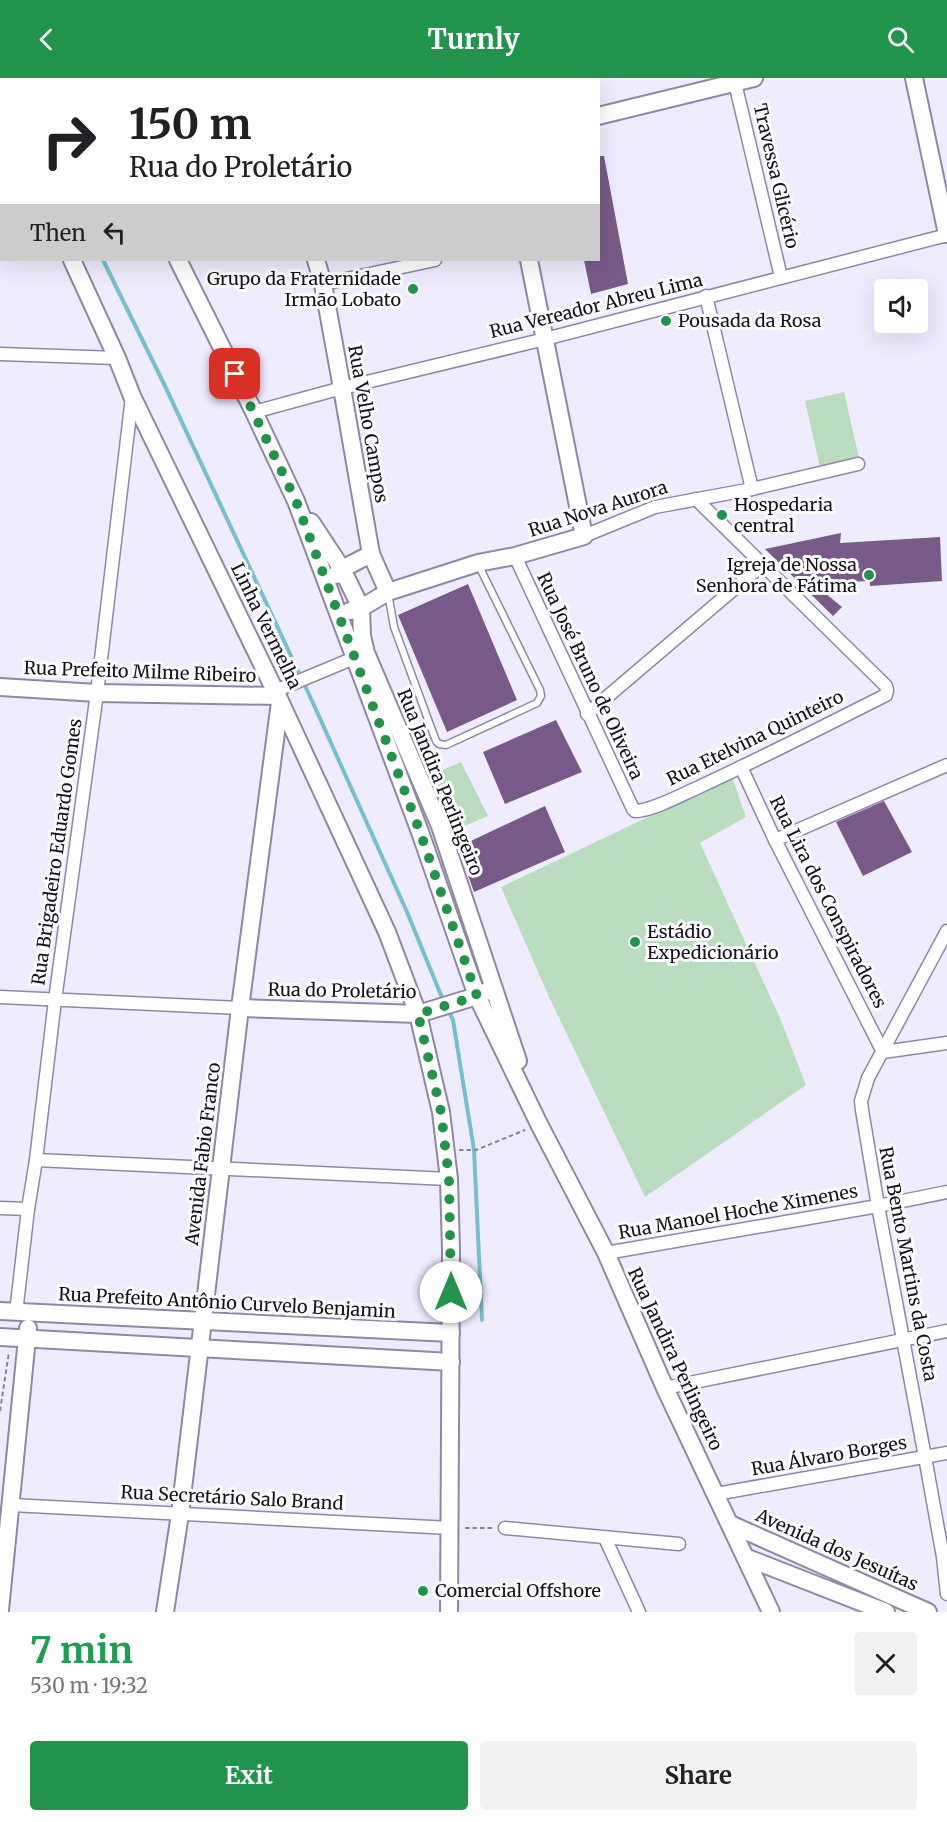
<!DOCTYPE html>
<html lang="en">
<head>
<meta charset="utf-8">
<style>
  body { margin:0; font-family:Merriweather,serif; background:#f2f2f2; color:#202124; height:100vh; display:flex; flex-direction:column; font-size:22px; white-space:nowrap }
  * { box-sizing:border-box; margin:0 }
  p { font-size:20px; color:#757577 }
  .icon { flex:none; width:33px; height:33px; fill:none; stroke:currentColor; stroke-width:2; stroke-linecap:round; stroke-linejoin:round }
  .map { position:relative; height:1534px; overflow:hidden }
  .drawer { display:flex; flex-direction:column; background:#fff; flex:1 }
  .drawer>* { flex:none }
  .banner { position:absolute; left:0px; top:0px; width:600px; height:183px; box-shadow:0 6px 24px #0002; background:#fff; color:#202124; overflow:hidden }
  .fabs { position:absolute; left:874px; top:201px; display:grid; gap:12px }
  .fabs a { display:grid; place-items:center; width:54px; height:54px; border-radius:6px; background:#fff; box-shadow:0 6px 24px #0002; font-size:30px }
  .pin { position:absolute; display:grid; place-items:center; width:51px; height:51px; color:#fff; margin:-26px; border-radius:12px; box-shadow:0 3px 9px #0006 }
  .me { position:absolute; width:66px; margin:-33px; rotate:0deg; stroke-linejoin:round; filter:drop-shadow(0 0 4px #0008) }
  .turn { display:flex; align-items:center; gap:21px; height:126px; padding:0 30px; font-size:27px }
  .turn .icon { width:78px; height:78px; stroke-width:2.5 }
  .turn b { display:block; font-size:42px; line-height:51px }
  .then { display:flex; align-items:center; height:57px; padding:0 30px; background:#0003; gap:12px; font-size:22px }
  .round { display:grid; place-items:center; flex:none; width:63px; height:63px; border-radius:6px; background:#f2f2f2 }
  .head { display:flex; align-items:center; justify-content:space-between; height:102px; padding:0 30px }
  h1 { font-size:36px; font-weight:700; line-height:45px; color:#1e9e55 }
  .primary-button { display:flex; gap:12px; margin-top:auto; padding:12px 30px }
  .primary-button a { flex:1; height:69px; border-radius:6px; background:#21934d; color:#fff; font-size:24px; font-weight:700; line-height:69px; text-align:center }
  .primary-button a+a { background:#f2f2f2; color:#202124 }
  header { display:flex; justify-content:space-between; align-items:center; height:78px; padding:0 30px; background:#21934d; color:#fff; font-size:27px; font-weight:700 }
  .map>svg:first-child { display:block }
  .green { fill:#b9ddbe }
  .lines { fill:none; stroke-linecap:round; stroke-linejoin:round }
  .stream { stroke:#73c1cc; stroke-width:4 }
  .building { fill:#785a88 }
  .lane-casing { stroke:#8f88a4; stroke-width:9 }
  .street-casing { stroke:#8f88a4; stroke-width:15 }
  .secondary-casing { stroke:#8f88a4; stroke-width:20 }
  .path { stroke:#878392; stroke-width:2; stroke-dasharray:4.5 3; stroke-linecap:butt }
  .lane { stroke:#fff; stroke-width:6 }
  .street { stroke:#fff; stroke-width:12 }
  .secondary { stroke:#fff; stroke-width:16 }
  .route { stroke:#21934d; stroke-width:10; stroke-dasharray:0 18 }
  .poi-dot { fill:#21934d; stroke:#fcfcfc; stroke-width:2 }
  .labels { text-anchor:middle; stroke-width:6; stroke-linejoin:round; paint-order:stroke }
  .street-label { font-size:18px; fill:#14111c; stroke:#fcfcfc }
  .poi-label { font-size:18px; fill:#14111c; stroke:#fcfcfc; text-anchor:start }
</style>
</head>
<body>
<header><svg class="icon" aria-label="back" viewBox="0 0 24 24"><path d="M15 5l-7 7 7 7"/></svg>Turnly<svg class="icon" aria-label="search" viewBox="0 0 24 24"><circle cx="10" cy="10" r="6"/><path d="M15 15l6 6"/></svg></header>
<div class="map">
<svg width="947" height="1534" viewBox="0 0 947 1534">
  <rect width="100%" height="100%" fill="#f0ecff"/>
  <g class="green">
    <polygon points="844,314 859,380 820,389 805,323"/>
    <polygon points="461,684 488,738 453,753 429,698"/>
    <polygon points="732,699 746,739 700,765 780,940 806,1007 645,1119 549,919 501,809"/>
  </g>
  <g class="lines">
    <g class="stream">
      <polyline points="15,0 16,2"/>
      <polyline points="103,182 165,308 313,625 407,834 443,922"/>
      <polyline points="448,932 453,942 474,1072 482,1242"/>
    </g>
  </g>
  <g class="building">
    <polygon points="598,78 604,78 628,206 591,216 584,182 598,182"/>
    <polygon points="841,455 840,465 940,459 942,503 870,508 870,503 845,504 845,513 825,515 842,529 833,538 765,471"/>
    <polygon points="468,506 517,622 447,654 398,537"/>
    <polygon points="556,642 582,694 505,726 483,674"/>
    <polygon points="884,723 912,774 863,798 836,744"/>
    <polygon points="545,728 565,774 474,814 458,769"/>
  </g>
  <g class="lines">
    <defs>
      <polyline id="lane" points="388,515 394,549 436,663 439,666 446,667 537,625 541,618 540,612 478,486"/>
      <g id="street">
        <polyline points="735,5 781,199"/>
        <polyline points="323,206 435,182"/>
        <polyline points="706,218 752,411"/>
        <polyline points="0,276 117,280"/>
        <polyline points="254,334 342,310 545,261 947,157"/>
        <polyline points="584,458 655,429 752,411 858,386"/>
        <path d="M515,478L633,731L635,733C652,733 683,716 699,709C762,680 824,648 886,617L887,612L886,608L696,421"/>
        <polyline points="275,613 354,580"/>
        <polyline points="587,636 762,487"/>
        <polyline points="741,689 775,762 883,974"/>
        <polyline points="775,762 947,687"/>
        <polyline points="947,853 868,1000 861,1023 862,1032 878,1128 925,1379 943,1479 947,1516"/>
        <polyline points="0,919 240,930"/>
        <polyline points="883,974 947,965"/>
        <polyline points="36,1082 449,1101"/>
        <polyline points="0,1130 28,1131"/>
        <polyline points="606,1175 878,1128 947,1114"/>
        <polyline points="16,1235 28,1131 36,1082 55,922 97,615 132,319"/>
        <polyline points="665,1310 947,1253"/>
        <polyline points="716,1416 947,1375"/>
        <polyline points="12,1427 450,1450"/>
        <polyline points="505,1450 679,1466"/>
        <polyline points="605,1460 639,1534"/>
      </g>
      <g id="secondary">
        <polyline points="93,0 93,2"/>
        <polyline points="275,0 275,2"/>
        <polyline points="490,0 491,2"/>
        <polyline points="914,0 947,156"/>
        <polyline points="0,27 2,31"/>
        <polyline points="598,38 754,0"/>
        <polyline points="72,182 117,280 132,318 280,623 387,854 418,936 441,1034 449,1101 451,1173 449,1534"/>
        <polyline points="178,182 254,334 296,423 420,754 477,918 539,1046 606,1175 665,1310 771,1534"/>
        <polyline points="316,182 323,206 342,310 371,476 388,514"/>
        <polyline points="311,444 342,491 361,530 362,558 366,575 440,748 518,983"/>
        <polyline points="336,497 342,491 371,476"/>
        <polyline points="350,533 361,530 388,514 478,485 515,478 584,458 529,182"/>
        <polyline points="0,609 97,615 278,618"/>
        <polyline points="240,930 418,936 477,918 487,913"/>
        <polyline points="0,1233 451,1255"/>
        <polyline points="0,1259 451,1284"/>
        <polyline points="730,1446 928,1534"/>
        <polyline points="745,1479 886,1534"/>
        <polyline points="0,1532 28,1250"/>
        <polyline points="165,1534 180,1436 240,930 280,624"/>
      </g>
    </defs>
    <use href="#lane" class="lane-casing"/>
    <use href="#street" class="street-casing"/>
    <use href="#secondary" class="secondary-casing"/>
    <g class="path">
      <polyline points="459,1072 476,1072 525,1052"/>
      <polyline points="0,1333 9,1274"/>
      <polyline points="465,1450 492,1450"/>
    </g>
    <use href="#lane" class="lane"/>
    <use href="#street" class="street"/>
    <use href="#secondary" class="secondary"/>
  </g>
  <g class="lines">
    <polyline class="route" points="235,296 296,423 420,754 477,918 418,936 441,1034 449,1101 451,1214"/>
  </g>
  <g class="poi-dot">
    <circle cx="413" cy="211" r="6"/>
    <circle cx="666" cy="243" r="6"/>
    <circle cx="722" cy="437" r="6"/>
    <circle cx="869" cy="497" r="6"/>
    <circle cx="635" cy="864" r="6"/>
    <circle cx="423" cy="1513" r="6"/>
  </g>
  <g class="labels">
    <g class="street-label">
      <text transform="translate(776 98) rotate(77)" y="6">Travessa Glicério</text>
      <text transform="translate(596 228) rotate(-14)" y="6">Rua Vereador Abreu Lima</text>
      <text transform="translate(368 346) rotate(80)" y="6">Rua Velho Campos</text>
      <text transform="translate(598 431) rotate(-18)" y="6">Rua Nova Aurora</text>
      <text transform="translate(266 548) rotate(64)" y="6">Linha Vermelha</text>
      <text transform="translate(140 594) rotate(2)" y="6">Rua Prefeito Milme Ribeiro</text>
      <text transform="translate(590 598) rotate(65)" y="6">Rua José Bruno de Oliveira</text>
      <text transform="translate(755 660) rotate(-26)" y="6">Rua Etelvina Quinteiro</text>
      <text transform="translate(440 704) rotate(68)" y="6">Rua Jandira Perlingeiro</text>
      <text transform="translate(57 774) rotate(-82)" y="6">Rua Brigadeiro Eduardo Gomes</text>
      <text transform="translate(828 824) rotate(63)" y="6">Rua Lira dos Conspiradores</text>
      <text transform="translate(342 913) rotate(1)" y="6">Rua do Proletário</text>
      <text transform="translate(203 1076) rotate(-83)" y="6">Avenida Fabio Franco</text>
      <text transform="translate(738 1134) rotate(-10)" y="6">Rua Manoel Hoche Ximenes</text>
      <text transform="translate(908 1186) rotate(79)" y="6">Rua Bento Martins da Costa</text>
      <text transform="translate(227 1225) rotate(3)" y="6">Rua Prefeito Antônio Curvelo Benjamin</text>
      <text transform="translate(675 1281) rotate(65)" y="6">Rua Jandira Perlingeiro</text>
      <text transform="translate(829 1378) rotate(-10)" y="6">Rua Álvaro Borges</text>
      <text transform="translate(232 1420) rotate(3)" y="6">Rua Secretário Salo Brand</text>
      <text transform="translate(837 1472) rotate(24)" y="6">Avenida dos Jesuítas</text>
    </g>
    <g class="poi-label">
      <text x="401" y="207" text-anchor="end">Grupo da Fraternidade<tspan x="401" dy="21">Irmão Lobato</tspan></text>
      <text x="678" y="249">Pousada da Rosa</text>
      <text x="734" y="433">Hospedaria<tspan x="734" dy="21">central</tspan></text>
      <text x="857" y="493" text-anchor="end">Igreja de Nossa<tspan x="857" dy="21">Senhora de Fátima</tspan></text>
      <text x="647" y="860">Estádio<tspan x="647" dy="21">Expedicionário</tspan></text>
      <text x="435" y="1519">Comercial Offshore</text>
    </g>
  </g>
</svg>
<div class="fabs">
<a><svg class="icon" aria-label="sound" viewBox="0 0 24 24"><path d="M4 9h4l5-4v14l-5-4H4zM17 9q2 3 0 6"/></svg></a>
</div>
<div class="pin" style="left:235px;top:296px;background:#d93025"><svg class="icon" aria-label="arrive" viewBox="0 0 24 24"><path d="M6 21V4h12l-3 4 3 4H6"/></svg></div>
<svg class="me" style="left:451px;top:1214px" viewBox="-20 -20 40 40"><circle r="19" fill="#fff"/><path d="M0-13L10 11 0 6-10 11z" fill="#21934d"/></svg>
<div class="banner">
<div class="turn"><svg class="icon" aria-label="right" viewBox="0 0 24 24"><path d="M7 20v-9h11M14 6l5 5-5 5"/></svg><div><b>150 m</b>Rua do Proletário</div></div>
<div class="then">Then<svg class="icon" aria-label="left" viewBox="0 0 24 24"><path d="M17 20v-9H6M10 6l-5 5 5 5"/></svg></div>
</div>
</div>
<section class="drawer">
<div class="head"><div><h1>7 min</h1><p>530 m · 19:32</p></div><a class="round"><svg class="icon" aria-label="close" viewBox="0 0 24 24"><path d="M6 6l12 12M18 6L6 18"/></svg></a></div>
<div class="primary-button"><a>Exit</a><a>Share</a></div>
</section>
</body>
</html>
